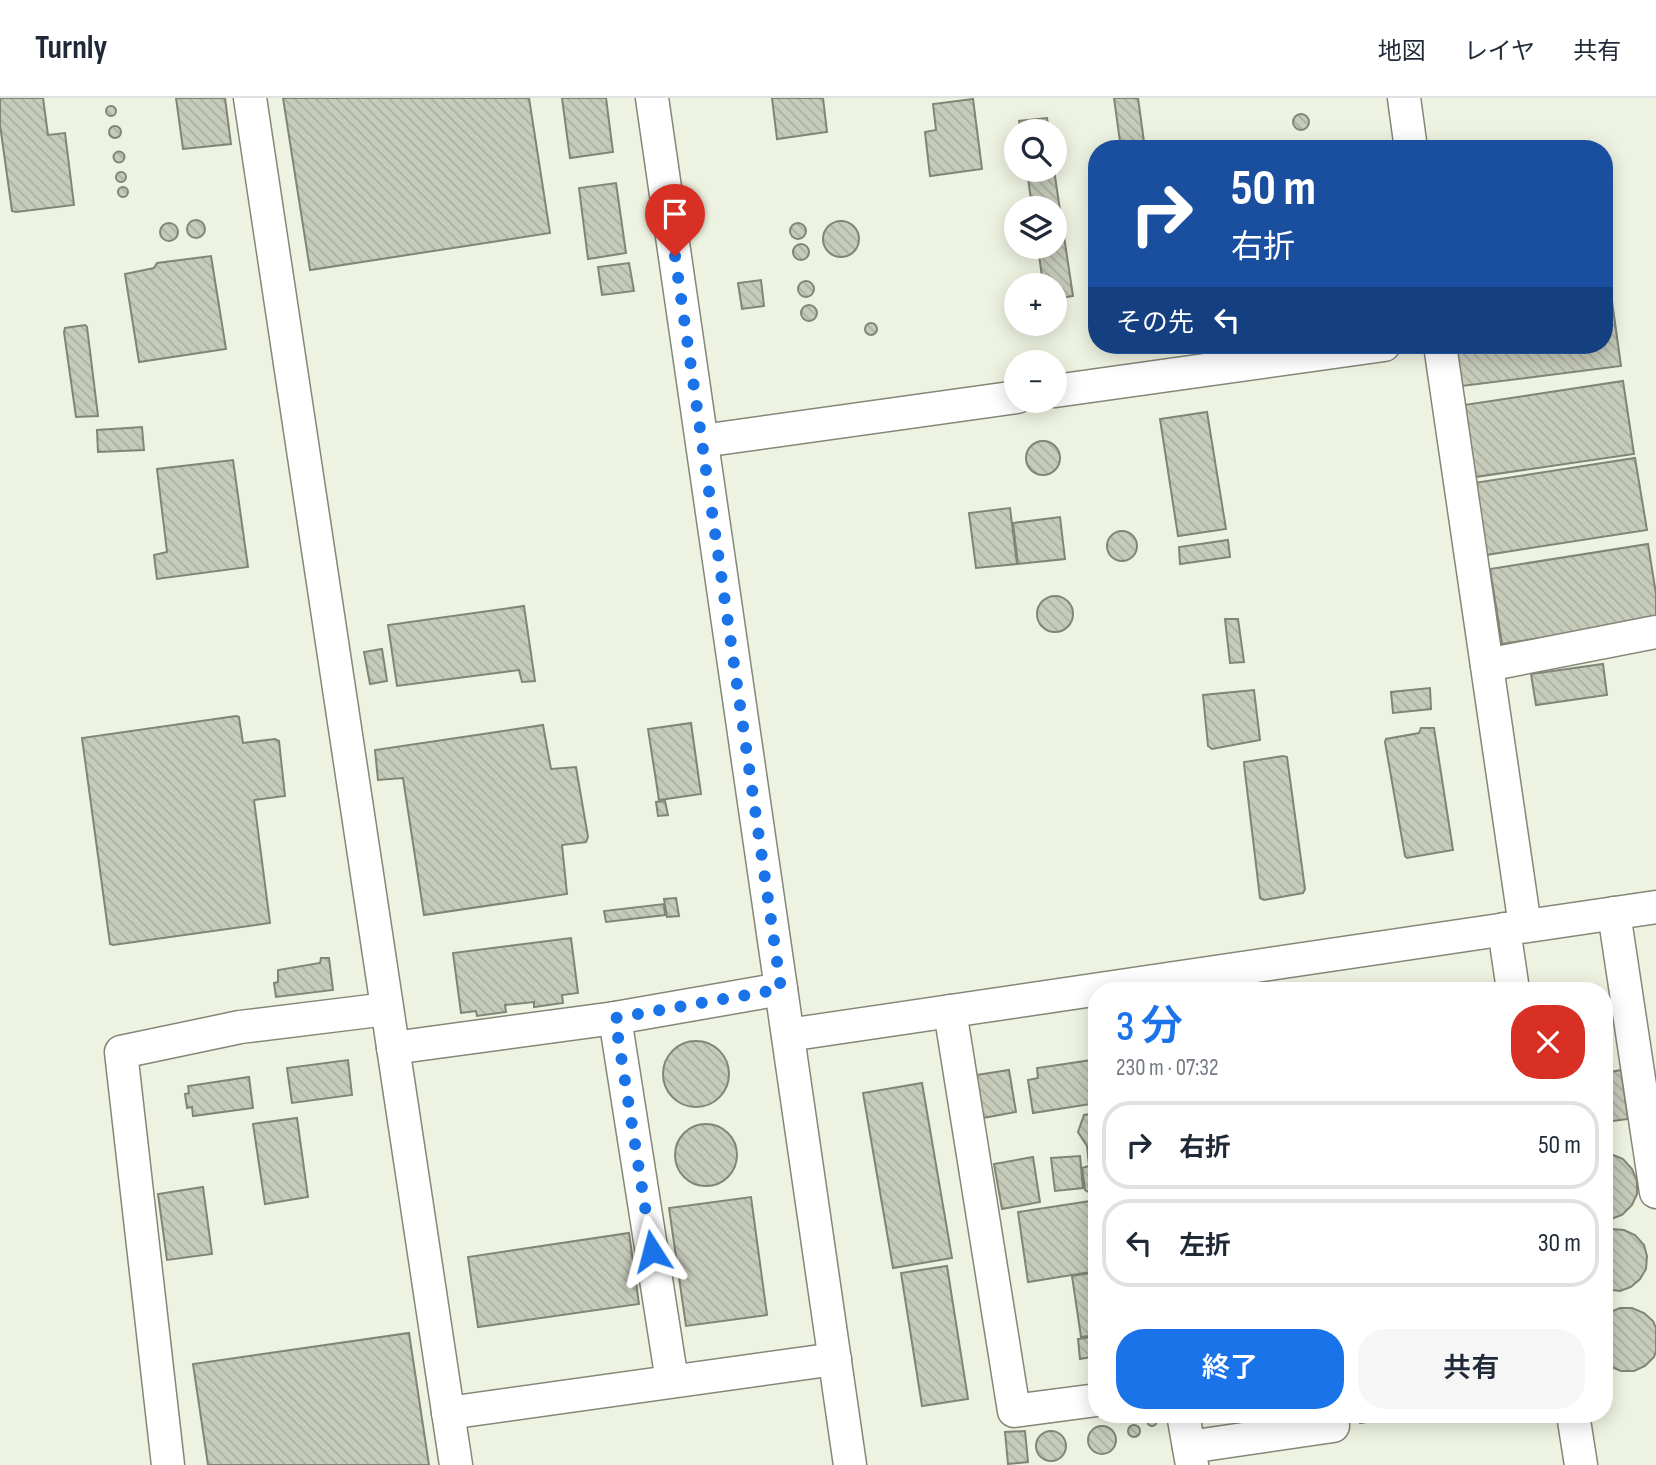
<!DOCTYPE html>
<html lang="ja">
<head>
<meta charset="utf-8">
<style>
  body { margin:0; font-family:"Sofia Sans Condensed","Noto Sans JP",sans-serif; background:#f6f6f7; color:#1f2937; height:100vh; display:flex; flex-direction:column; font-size:26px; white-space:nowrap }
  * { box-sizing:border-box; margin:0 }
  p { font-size:23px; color:#747a83 }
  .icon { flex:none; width:38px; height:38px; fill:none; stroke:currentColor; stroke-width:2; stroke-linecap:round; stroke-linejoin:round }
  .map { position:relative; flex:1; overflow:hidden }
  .sheet { position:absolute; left:1088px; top:884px; width:525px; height:441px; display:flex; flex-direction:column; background:#fff; border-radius:28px; box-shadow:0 4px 18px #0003 }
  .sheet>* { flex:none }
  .banner { position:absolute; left:1088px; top:42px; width:525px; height:214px; border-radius:28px; box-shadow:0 4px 18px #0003; background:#1a4fa0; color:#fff; overflow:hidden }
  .fabs { position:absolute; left:1004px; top:21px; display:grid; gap:14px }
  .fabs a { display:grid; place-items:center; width:63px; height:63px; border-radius:50%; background:#fff; box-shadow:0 4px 18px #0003; font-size:35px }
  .pin { position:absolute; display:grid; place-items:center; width:60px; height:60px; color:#fff; margin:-72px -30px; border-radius:50% 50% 50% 0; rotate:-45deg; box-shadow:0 0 7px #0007 }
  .pin .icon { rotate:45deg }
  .me { position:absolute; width:77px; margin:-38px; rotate:351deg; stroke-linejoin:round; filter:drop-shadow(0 0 5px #0008) }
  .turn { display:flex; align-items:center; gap:24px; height:147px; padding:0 28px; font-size:32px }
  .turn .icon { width:91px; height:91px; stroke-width:2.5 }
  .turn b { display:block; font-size:49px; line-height:60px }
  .then { display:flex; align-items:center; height:66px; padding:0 28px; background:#0003; gap:14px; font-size:26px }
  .round { display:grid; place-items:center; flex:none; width:74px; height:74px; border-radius:28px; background:#f6f6f7 }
  .overview { display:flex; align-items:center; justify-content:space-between; height:119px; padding:0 28px }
  h1 { font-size:42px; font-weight:600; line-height:52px; color:#1a73e8 }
  .action { display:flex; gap:14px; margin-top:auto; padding:14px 28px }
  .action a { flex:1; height:80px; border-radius:28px; background:#1a73e8; color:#fff; font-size:28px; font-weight:600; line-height:80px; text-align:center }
  .action a+a { background:#f6f6f7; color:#1f2937 }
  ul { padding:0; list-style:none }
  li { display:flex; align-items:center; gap:21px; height:88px; margin:0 14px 10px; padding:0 14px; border:4px solid #e0e1e3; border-radius:28px }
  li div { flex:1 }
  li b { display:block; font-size:26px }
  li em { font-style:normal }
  header { display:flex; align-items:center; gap:42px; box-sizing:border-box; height:98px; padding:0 35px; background:#fff; border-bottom:2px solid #e0e1e3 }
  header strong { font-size:33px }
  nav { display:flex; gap:38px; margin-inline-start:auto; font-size:24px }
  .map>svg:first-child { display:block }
  .building { fill:url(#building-back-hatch); stroke:#808575; stroke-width:2 }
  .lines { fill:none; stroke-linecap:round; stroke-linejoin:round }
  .minor-casing { stroke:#838777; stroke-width:35 }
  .minor { stroke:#fff; stroke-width:32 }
  .route { stroke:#1a73e8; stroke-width:12; stroke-dasharray:0 21.6 }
</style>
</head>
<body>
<header>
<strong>Turnly</strong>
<nav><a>地図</a><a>レイヤ</a><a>共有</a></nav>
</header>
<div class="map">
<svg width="1656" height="1367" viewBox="0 0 1656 1367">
  <defs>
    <pattern id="building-back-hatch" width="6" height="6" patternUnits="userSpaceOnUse" patternTransform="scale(1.75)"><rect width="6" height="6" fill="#c6cbba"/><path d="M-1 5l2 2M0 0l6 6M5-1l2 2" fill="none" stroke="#abafa0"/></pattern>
  </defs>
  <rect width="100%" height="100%" fill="#eef3e1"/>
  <g class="building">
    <polygon points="0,0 43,0 48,37 65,35 74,107 16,114 12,113 0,27"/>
    <polygon points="176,0 225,0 231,46 183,51"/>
    <polygon points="283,0 529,0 550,135 310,172"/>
    <polygon points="562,0 606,0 613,54 570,60"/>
    <polygon points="772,0 823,0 827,34 777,41"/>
    <polygon points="1114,0 1138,0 1145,51 1121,51"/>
    <polygon points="973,1 982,71 930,78 925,34 936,32 933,6"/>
    <circle cx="111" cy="13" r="5"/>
    <circle cx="1301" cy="24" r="8"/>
    <polygon points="1047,20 1049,33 1021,33 1019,23"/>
    <circle cx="115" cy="34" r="6"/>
    <circle cx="119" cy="59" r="5.5"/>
    <polygon points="1027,72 1054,72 1073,198 1055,201 1055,187 1043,187 1038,149 1055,149 1055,110 1032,110"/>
    <circle cx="121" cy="79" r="5"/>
    <polygon points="616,85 626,155 588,161 579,90"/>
    <circle cx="123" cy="94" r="5"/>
    <circle cx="196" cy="131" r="9"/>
    <circle cx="841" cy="141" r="18"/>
    <circle cx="798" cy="133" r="8"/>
    <circle cx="169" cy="134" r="9"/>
    <circle cx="801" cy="154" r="8"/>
    <polygon points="1605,151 1611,191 1605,191"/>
    <polygon points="211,158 226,251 139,264 125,176 154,170 157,165"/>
    <polygon points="629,165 634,193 602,197 598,169"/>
    <polygon points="761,182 764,208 742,211 738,185"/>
    <circle cx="806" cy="191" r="8"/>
    <polygon points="1611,196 1621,268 1462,288 1456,247 1605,247 1605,197"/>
    <circle cx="809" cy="215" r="8"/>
    <circle cx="871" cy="231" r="6"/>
    <polygon points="85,227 87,229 98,318 76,319 64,234 65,230"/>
    <polygon points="1623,283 1634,356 1475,379 1464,307"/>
    <polygon points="1207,314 1226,431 1178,438 1160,321"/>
    <polygon points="142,329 144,352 98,354 97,332"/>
    <circle cx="1043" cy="360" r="17"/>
    <polygon points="1635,360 1647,432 1486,457 1474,385"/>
    <polygon points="233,362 248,469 157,481 154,457 167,454 157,371"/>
    <polygon points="1010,410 1017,466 976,470 969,415"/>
    <polygon points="1060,419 1065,461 1018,466 1013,425"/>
    <circle cx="1122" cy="448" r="15"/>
    <polygon points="1228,442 1230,459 1180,466 1179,449"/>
    <polygon points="1648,446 1656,496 1656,522 1502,546 1490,471"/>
    <circle cx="1055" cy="516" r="18"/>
    <polygon points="524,508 535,583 522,584 519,572 397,588 388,527"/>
    <polygon points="1225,521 1238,521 1244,564 1230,565"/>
    <polygon points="382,551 387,583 370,586 364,554"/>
    <polygon points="1603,566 1607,597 1536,607 1531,576"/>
    <polygon points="1430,590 1431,611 1393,615 1391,594"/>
    <polygon points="1254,592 1260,642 1212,651 1208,648 1203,597"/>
    <polygon points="236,618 239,619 243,645 275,641 279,643 285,698 254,702 270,825 113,847 110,846 82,640"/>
    <polygon points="691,625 701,696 659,702 648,631"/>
    <polygon points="543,627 551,671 576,669 588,739 586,744 562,747 567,796 424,817 403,680 378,682 375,652"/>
    <polygon points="1421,630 1434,630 1453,752 1407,760 1405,758 1385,644 1386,641 1419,635"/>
    <polygon points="1283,658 1287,659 1305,791 1303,795 1264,802 1260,800 1244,666 1244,664"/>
    <polygon points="665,703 668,717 658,718 656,704"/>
    <polygon points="676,800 679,818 667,819 664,801"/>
    <polygon points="664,806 665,817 606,824 604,813"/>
    <polygon points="571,840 578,895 562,897 563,905 534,909 534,904 505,907 506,914 477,918 476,913 461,915 453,855"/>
    <polygon points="321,860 329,860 333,892 276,899 274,885 278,884 278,872 320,865"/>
    <circle cx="696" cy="976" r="33"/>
    <polygon points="348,962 352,997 292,1005 287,970"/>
    <polygon points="1092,962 1097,1005 1033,1015 1028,982 1038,980 1037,970"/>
    <polygon points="1009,972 1016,1014 983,1020 976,977"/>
    <polygon points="1621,972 1628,1021 1605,1024 1605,975"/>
    <polygon points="249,979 253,1010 193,1018 192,1009 187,1010 185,996 189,995 188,988"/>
    <polygon points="922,985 952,1160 893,1170 863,995"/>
    <polygon points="1097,1015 1097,1099 1085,1092 1082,1070 1089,1068 1087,1048 1078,1034 1084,1017"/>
    <polygon points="297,1020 308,1099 265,1106 253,1026"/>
    <circle cx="706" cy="1057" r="31"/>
    <polygon points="1605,1056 1611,1056 1623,1061 1632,1071 1637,1083 1637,1096 1632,1107 1622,1117 1611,1121 1605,1121"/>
    <polygon points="1080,1058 1083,1090 1055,1093 1051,1060"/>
    <polygon points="1033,1059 1040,1104 1002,1111 994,1066"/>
    <polygon points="203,1089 212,1156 167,1162 158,1096"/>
    <polygon points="751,1099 767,1217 686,1228 669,1110"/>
    <polygon points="1097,1102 1097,1173 1028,1184 1018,1114"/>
    <polygon points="1612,1131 1624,1132 1635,1137 1644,1147 1647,1158 1646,1171 1640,1181 1631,1189 1620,1193 1605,1191 1605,1133"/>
    <polygon points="629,1135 639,1206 478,1229 468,1159"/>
    <polygon points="947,1168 968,1301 922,1308 901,1175"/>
    <polygon points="1097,1174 1097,1237 1081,1239 1072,1178"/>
    <polygon points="1620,1210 1632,1210 1644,1215 1653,1223 1656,1230 1656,1253 1654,1259 1645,1268 1634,1273 1621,1273 1609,1268 1605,1264 1605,1219 1608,1215"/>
    <polygon points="409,1235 429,1367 208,1367 193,1266"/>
    <polygon points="1097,1238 1097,1258 1080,1261 1078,1241"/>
    <polygon points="1358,1316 1418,1316 1360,1325"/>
    <circle cx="1152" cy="1323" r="5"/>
    <circle cx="1134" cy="1333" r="6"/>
    <circle cx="1102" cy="1342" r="14"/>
    <circle cx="1051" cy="1348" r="15"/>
    <polygon points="1025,1333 1028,1364 1008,1366 1005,1334"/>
  </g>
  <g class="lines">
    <defs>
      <g id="minor">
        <polyline points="250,0 456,1367"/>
        <polyline points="652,0 850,1367"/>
        <polyline points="1404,0 1411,51"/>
        <polyline points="1440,247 1525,828"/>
        <polyline points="1055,293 1384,247"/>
        <polyline points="702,343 1017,299"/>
        <polyline points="1487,567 1656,534"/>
        <polyline points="1614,815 1656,1094"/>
        <polyline points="1504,831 1513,892"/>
        <polyline points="950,913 1014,1313 1097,1302"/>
        <polyline points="615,920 672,1283"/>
        <polyline points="788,937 1656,809"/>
        <polyline points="393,950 615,920 781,891"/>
        <polyline points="448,1315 835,1261"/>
        <polyline points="1183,1316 1192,1367"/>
        <polyline points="1573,1316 1581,1367"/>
        <polyline points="1189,1349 1333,1328 1331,1316"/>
        <polyline points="168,1367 121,954 240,929 387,911"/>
      </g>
    </defs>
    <use href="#minor" class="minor-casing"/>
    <use href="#minor" class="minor"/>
  </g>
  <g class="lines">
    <polyline class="route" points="652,1153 615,920 781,891 675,158"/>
  </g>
</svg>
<div class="fabs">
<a><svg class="icon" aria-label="search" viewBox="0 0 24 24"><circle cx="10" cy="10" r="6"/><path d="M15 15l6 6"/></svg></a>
<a><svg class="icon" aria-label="layers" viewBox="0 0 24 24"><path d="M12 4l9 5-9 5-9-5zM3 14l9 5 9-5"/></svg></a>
<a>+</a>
<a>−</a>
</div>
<div class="pin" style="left:675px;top:158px;background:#d93025"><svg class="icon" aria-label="arrive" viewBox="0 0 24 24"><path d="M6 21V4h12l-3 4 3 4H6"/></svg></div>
<svg class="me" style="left:652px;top:1153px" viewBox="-20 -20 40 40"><path d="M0-17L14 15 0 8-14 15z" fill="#1a73e8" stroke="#fff" stroke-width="4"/></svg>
<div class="banner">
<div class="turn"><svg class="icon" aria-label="right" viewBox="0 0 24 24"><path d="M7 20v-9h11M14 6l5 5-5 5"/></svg><div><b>50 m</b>右折</div></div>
<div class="then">その先<svg class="icon" aria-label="left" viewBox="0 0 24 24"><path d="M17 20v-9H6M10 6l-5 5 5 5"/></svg></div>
</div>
<section class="sheet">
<div class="overview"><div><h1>3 分</h1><p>230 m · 07:32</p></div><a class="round" style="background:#d93025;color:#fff"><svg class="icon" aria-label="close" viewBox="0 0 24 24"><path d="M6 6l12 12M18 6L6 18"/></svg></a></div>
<ul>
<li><svg class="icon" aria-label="right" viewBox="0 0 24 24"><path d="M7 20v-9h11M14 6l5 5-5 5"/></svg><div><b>右折</b></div><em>50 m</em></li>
<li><svg class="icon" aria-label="left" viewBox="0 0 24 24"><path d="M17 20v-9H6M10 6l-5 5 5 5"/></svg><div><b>左折</b></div><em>30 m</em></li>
</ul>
<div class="action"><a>終了</a><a>共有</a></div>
</section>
</div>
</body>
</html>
